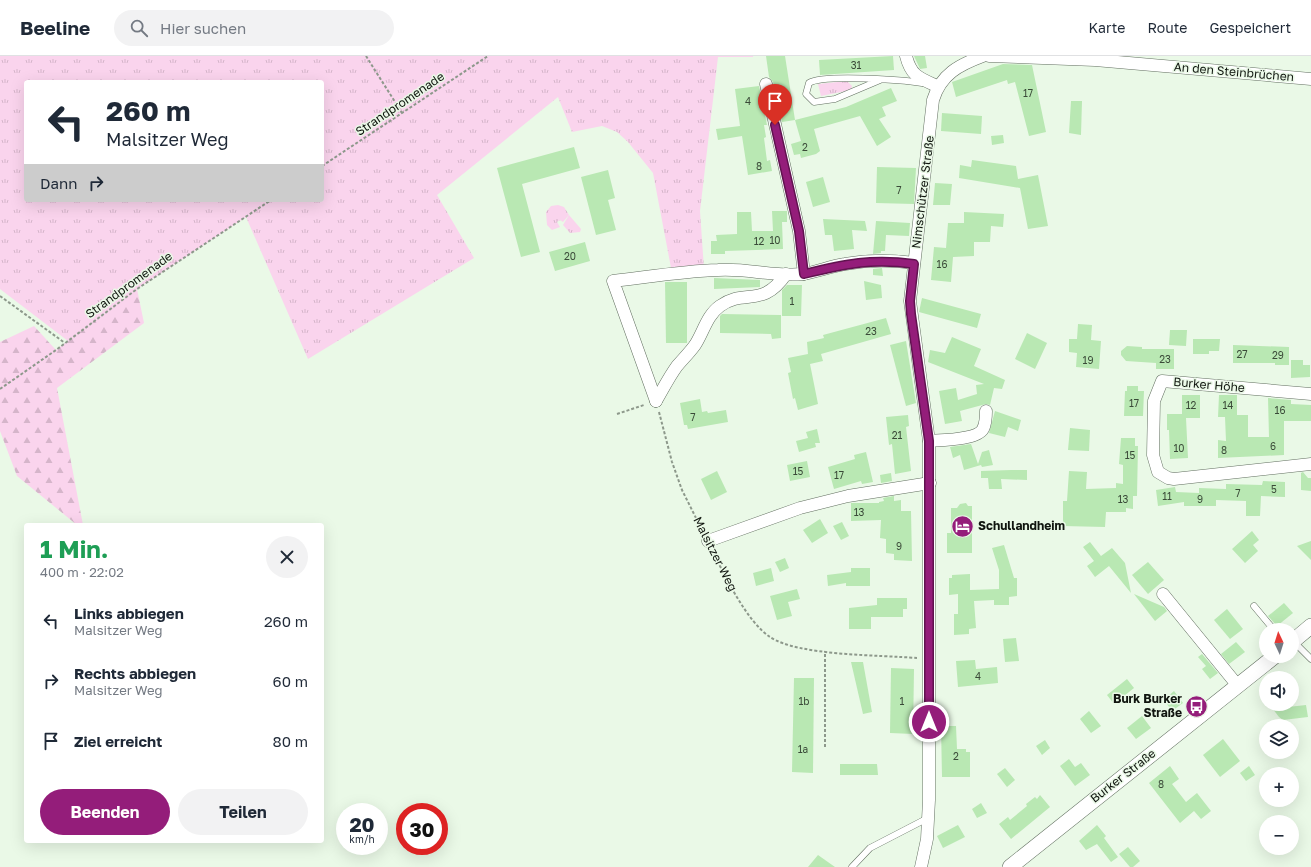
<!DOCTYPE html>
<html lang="de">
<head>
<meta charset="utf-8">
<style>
  body { margin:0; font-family:"Golos Text",sans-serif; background:#f2f2f3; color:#1f2937; height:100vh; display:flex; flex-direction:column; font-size:15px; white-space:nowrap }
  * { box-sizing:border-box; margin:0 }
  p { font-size:13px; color:#747a83 }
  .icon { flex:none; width:22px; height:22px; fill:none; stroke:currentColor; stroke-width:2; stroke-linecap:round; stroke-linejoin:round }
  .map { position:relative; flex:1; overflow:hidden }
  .panel { position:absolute; left:24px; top:467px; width:300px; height:320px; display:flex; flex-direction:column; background:#fff; border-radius:4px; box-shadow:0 4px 16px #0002 }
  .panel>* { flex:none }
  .banner { position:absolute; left:24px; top:24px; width:300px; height:122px; border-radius:4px; box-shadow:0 4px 16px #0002; background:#fff; color:#1f2937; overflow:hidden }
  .needle { width:26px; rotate:356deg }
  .tools { position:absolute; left:1259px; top:567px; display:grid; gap:8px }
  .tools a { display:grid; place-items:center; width:40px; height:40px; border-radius:50%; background:#fff; box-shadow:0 4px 16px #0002; font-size:20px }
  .speed { position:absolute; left:336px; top:747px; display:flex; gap:8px; font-size:20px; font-weight:700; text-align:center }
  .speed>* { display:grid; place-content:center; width:52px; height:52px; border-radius:50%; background:#fff; box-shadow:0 4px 16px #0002; line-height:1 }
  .speed small { font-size:10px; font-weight:400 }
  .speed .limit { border:6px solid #d22; background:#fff; color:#111 }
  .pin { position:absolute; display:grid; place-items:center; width:34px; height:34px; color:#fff; margin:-41px -17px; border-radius:50% 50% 50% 0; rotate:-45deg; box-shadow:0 0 4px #0007 }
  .pin .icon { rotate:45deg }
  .me { position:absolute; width:44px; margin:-22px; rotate:0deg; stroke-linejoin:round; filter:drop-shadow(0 0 3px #0008) }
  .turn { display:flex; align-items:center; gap:14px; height:84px; padding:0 16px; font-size:18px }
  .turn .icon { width:52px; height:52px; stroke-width:2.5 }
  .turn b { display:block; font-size:28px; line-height:34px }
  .then { display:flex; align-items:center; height:38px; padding:0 16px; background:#0003; gap:8px; font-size:15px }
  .round { display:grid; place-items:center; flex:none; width:42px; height:42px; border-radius:21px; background:#f2f2f3 }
  .headline { display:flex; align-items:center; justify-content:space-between; height:68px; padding:0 16px }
  h1 { font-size:24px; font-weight:700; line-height:30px; color:#1e9e55 }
  .action { display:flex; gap:8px; margin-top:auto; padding:8px 16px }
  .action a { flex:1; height:46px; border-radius:24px; background:#941d7a; color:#fff; font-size:16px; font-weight:700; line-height:46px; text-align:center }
  .action a+a { background:#f2f2f3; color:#1f2937 }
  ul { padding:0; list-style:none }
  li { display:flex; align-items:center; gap:12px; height:60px; padding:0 16px }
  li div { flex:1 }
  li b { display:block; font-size:15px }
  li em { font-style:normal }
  header { display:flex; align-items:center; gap:24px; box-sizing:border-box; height:56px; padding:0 20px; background:#fff; border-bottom:1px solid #e0e1e3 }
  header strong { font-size:19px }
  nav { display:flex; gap:22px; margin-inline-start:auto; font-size:14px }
  .search { width:280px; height:36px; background:#f2f2f3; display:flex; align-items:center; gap:10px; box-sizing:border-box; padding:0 14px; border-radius:22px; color:#747a83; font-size:15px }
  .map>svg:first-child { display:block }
  .grass { fill:url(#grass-tufts); fill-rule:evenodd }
  .forest { fill:url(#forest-firs) }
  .building { fill:#b9e8b3 }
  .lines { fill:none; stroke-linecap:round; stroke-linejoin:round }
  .service-casing { stroke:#626f60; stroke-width:7 }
  .minor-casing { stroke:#626f60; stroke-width:13 }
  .tertiary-casing { stroke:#626f60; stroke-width:16 }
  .path { stroke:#8d988b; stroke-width:2; stroke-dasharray:3 2; stroke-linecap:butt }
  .service { stroke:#fff; stroke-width:6 }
  .minor { stroke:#fff; stroke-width:12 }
  .tertiary { stroke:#fff; stroke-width:15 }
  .route-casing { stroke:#60134f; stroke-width:10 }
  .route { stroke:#941d7a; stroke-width:7 }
  .labels { text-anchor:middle; stroke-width:3; stroke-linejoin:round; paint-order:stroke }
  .number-label { font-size:10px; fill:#3a4a38 }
  .street-label { font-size:12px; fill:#10150f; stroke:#eaf9e7 }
  .poi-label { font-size:12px; font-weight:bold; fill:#10150f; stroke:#eaf9e7; text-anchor:start }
</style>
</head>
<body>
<header>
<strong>Beeline</strong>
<div class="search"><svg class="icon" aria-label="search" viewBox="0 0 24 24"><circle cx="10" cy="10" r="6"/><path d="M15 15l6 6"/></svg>Hier suchen</div>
<nav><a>Karte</a><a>Route</a><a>Gespeichert</a></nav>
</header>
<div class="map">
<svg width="1311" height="811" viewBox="0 0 1311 811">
  <defs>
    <pattern id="grass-tufts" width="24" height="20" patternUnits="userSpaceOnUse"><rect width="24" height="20" fill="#fad4ed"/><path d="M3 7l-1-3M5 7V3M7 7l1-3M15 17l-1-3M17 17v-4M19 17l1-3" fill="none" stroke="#d5b5ca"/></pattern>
    <pattern id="forest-firs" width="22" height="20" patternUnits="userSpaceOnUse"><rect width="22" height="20" fill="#fad4ed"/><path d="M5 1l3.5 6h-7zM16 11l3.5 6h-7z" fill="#d5b5ca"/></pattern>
  </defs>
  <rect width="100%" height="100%" fill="#eaf9e7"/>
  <g class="grass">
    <path d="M0,0H753V1H718L700,155L704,213L672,217L653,117L628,86L617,76L602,70L572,76L558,41L437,139L474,202L308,303L246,161L137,233L68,285L0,233ZM26,26H322V144H26Z"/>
    <polygon points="847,25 852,30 851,34 821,40 818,28"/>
    <polygon points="558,149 564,151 569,159 563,166 560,164 557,166 560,171 552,174 547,169 546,156 551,150"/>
    <polygon points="569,159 581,173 580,176 570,177 563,169"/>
  </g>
  <polygon class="forest" points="137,233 144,267 57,332 83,469 77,469 17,420 0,375 0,286 34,270 56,294"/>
  <g class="building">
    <polygon points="766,0 785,0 795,64 782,66 773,26 769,21"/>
    <polygon points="893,0 894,14 820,19 819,4"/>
    <polygon points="914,0 925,0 927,12 920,13"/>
    <polygon points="1003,8 1032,9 1046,76 1029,80 1015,26 1008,28 1007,24 956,41 952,26"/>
    <polygon points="759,30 767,69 764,69 766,81 764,82 767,105 770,104 772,115 748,119 742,80 718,84 716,73 740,70 735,33"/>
    <polygon points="891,32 897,45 882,51 886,60 879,63 891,81 877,90 860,60 814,73 820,95 816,98 801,102 800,98 794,99 791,88 801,85 795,64 846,51"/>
    <polygon points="1071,45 1082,45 1081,79 1069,77"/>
    <polygon points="942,57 982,60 981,78 941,75"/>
    <polygon points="1003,79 1004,87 992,89 991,80"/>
    <polygon points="574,91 580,112 522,128 540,196 521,201 497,112"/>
    <polygon points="972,104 1016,110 1018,123 1038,119 1048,170 1028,173 1020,132 959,122 960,109 971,111"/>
    <polygon points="877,111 916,112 914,148 876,147"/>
    <polygon points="608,114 615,142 608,144 616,174 596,179 581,121"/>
    <polygon points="823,121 830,146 813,151 806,126"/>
    <polygon points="935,127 952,128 950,149 933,149"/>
    <polygon points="772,155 787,155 787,166 782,166 783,193 725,195 725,198 711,198 711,185 717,185 716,179 737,178 737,156 751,156 752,175 773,175"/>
    <polygon points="964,156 1004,158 1003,171 991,170 990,186 974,186 974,200 953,201 951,226 931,224 934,191 946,192 948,167 964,167"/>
    <polygon points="823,163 865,165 867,175 852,174 854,193 834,195 832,179 825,179"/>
    <polygon points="876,165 910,167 909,180 886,179 885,195 881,195 881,197 873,198"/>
    <polygon points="585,186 590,205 555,215 549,196"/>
    <polygon points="882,212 883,220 873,219 873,213"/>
    <polygon points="714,222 760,224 760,231 714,233"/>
    <polygon points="864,225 881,229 882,242 866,244"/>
    <polygon points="665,226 687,226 687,287 666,287"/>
    <polygon points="787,229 802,229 801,260 782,260 782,234"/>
    <polygon points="922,242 981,258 977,272 919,256"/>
    <polygon points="722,258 781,259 781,282 772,283 771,278 720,277 720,260"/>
    <polygon points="886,262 891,278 821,298 823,305 810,308 818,348 798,354 795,342 793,343 788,317 791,316 788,302 808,298 807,286 824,282 823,279"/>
    <polygon points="1078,268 1092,269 1091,284 1101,285 1099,313 1076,311 1077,297 1069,296 1069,283 1077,283"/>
    <polygon points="1170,274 1187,274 1186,290 1169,289"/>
    <polygon points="1027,277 1047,287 1035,313 1015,303"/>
    <polygon points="952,281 981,293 974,310 1005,324 1002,333 994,332 990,349 986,348 960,355 962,365 945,368 939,335 956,332 958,344 977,338 976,329 984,328 928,306 930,294 945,297"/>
    <polygon points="1193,283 1220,283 1219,295 1209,295 1209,298 1193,298"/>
    <polygon points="906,285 916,347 906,350 890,289"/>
    <polygon points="1233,289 1289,291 1289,309 1275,309 1275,307 1233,307"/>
    <polygon points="1127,290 1142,291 1142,293 1174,293 1174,313 1156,313 1156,307 1126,305 1121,299 1121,295"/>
    <polygon points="1291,304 1303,304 1303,309 1310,309 1310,321 1291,322"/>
    <polygon points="1127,330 1138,330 1138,335 1144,335 1143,360 1124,360 1125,335 1127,335"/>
    <polygon points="1182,339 1200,339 1200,362 1186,362 1188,402 1170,403 1169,374 1167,374 1167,358 1182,358"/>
    <polygon points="1219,339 1237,339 1237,359 1248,359 1248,381 1269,381 1268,342 1291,344 1291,348 1311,349 1311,365 1284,365 1284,399 1218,402 1218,384 1226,385 1225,361 1218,361"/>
    <polygon points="700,343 702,356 707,355 708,357 726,354 728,366 688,373 687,369 684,369 680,347"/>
    <polygon points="995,355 1021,364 1018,375 1008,371 1005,381 989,377"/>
    <polygon points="908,359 909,370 906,371 911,415 895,418 892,388 889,389 886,361"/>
    <polygon points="1070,372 1090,374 1089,395 1068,394"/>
    <polygon points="817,373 820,387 815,387 816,391 799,396 796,385 808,382 806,376"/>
    <polygon points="1121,382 1135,382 1135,390 1138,390 1137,440 1133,440 1133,453 1126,452 1126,456 1106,456 1105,471 1063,470 1063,445 1067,445 1069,415 1087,416 1086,433 1116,432 1116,427 1123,428 1123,409 1119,408"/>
    <polygon points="971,388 978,408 982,396 989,394 993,409 982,411 981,409 964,414 960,399 953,402 950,391"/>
    <polygon points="866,396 873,426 862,428 861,425 834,433 828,411 855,403 854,399"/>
    <polygon points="807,405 810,421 790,425 787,409"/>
    <polygon points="1011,414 1027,414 1027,424 1001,423 1002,433 989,433 988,422 981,422 981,415"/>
    <polygon points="717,415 727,436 711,444 701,423"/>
    <polygon points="1303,416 1308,422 1311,422 1311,435 1301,434 1301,417"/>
    <polygon points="891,417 892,425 881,427 880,419"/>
    <polygon points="1263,425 1285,426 1285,441 1261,440 1260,460 1246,460 1246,445 1216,444 1216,450 1184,450 1184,446 1158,450 1156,434 1175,431 1176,436 1199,437 1199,432 1226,433 1226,428 1262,429"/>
    <polygon points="894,440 894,445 901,444 901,455 911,455 912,505 894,504 894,498 886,497 886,483 880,482 881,464 851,465 851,447 879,447 879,446 884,445 883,442"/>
    <polygon points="966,447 968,450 972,450 972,497 947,497 947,477 951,477 951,452 957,452 960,448"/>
    <polygon points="820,463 828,477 812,487 803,474"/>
    <polygon points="842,466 849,480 841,484 833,470"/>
    <polygon points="1252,475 1259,484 1253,489 1258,495 1245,507 1232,493"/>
    <polygon points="1311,485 1311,504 1297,490"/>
    <polygon points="1090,486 1101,500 1112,492 1125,507 1131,537 1109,510 1095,521 1087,510 1094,505 1083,491"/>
    <polygon points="1004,489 1014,522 1017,522 1017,540 1009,541 1009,549 994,549 994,544 974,545 976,572 969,573 969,578 954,579 954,558 958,558 958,538 949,539 949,522 952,522 952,519 970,518 970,534 999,533 999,514 992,492"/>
    <polygon points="785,502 789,512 780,516 775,506"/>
    <polygon points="1148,506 1164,524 1148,538 1132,519"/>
    <polygon points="771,512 774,525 756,530 753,517"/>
    <polygon points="851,512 870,512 870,530 846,530 846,527 828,530 827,519 851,516"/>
    <polygon points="797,533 800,543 788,546 792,560 777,564 770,540"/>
    <polygon points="1134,538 1164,551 1167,555 1155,565"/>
    <polygon points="877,542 907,542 907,553 903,553 903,561 871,561 871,573 849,573 849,552 877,549"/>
    <polygon points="1284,547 1293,557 1277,570 1268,560"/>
    <polygon points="1227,553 1243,573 1230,583 1214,564"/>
    <polygon points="1016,582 1019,605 1005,606 1003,583"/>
    <polygon points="1236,586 1245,596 1229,608 1221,598"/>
    <polygon points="1202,598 1218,617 1210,623 1202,613 1206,610 1198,601"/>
    <polygon points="975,604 976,613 997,611 998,627 958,631 956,605"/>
    <polygon points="851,606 863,606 872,656 863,658"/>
    <polygon points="891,612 914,613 913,678 890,677"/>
    <polygon points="794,622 814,622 813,717 792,716"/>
    <polygon points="1127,623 1134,632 1114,648 1107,639"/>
    <polygon points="1174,635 1183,647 1172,655 1164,644"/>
    <polygon points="1269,648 1286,648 1288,651 1306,649 1308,661 1283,664 1279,661"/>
    <polygon points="1089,655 1101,670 1091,677 1080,663"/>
    <polygon points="1142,660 1151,672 1136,683 1127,672"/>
    <polygon points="941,670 956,670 957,693 966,693 966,696 970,696 970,721 942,721"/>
    <polygon points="1223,683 1240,705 1220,721 1203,699"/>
    <polygon points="1045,684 1050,692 1042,699 1036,690"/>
    <polygon points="1069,703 1075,711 1081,707 1090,719 1075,730 1060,710"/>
    <polygon points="840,708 877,708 878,719 840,719"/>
    <polygon points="1170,710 1179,723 1172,728 1186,746 1197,737 1211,755 1201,763 1194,755 1180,767 1149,727"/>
    <polygon points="1249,710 1255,719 1246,725 1240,717"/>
    <polygon points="1005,712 1015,724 1007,731 997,718"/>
    <polygon points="1040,739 1050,751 1011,783 999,768 1008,761 1010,764 1027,750 1026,748 1035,741 1037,743"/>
    <polygon points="981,747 987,757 977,762 972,753"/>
    <polygon points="958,769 965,781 943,792 937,780"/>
    <polygon points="1097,769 1106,780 1104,782 1118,801 1111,806 1097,788 1086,794 1079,785"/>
    <polygon points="1128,791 1140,805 1133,811 1130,811 1119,798"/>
    <polygon points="818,799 835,811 808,811"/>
  </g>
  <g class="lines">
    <defs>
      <g id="service">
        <path d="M880,24L835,43L814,46L806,38L809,27C822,18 904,24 922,27"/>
        <polyline points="1254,550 1274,574"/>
        <polyline points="1293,585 1311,603"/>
        <polyline points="852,811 870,792 928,762"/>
      </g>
      <g id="minor">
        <path d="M906,0C911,20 919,22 937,30"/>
        <polyline points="989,0 1095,4 1311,23"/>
        <polyline points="766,28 799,175 804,218"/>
        <polyline points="1311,338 1162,325 1154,345 1153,399 1158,416 1168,422 1174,423 1311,408"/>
        <path d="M656,345L613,225C648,221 683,215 718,214C747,212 775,221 803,218C817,216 831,210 845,208C868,204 891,204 914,207"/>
        <path d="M656,345C663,333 669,321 677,310C683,303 690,296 695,289C703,277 707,259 720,250C745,232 762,253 786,218"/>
        <path d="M929,385C941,384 977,384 983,373C986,367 986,361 986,355"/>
        <polyline points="708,485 800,452 848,440 930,427"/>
        <polyline points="1163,538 1238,630"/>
        <path d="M921,811L927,783L929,744V385L910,245L933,44C941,18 959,9 983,0"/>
      </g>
      <g id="tertiary">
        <polyline points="1292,586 1311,570"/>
        <polyline points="1010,811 1275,600"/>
      </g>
    </defs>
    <use href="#service" class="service-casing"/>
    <use href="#minor" class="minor-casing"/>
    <use href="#tertiary" class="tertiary-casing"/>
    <g class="path">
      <polyline points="366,0 402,57"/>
      <polyline points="322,110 488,0"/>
      <polyline points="0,240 65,287"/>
      <polyline points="0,333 56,294 137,233 271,144"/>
      <polyline points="659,356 672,406 682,434 703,476"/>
      <polyline points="617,358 644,349"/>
      <path d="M713,496C725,520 747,566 770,581C798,600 881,599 917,602"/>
      <polyline points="825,691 825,595"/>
    </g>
    <use href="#service" class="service"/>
    <use href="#minor" class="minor"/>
    <use href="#tertiary" class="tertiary"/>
  </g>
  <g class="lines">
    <defs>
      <path id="route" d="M775,69L799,175L804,218C845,208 872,202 914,208L910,245L911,258L929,385V666"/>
    </defs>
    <use href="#route" class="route-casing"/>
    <use href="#route" class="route"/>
  </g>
  <defs>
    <symbol id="hotel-disc" viewBox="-11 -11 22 22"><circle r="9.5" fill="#941d7a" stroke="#eaf9e7"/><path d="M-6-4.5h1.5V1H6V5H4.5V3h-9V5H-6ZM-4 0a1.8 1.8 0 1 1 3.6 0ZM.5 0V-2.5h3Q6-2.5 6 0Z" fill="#fff"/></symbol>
    <symbol id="bus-disc" viewBox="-11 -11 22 22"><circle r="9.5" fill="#941d7a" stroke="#eaf9e7"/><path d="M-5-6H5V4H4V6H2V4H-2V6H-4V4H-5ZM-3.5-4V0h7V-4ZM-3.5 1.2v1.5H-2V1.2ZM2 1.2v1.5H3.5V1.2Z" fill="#fff"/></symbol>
  </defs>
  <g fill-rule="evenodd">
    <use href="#hotel-disc" x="950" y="458" width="25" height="25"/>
    <use href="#bus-disc" x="1184" y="638" width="25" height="25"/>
  </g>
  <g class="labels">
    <g class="number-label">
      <text x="856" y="13">31</text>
      <text x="1028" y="41">17</text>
      <text x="748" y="49">4</text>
      <text x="805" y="95">2</text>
      <text x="759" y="114">8</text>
      <text x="899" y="138">7</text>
      <text x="775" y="188">10</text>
      <text x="759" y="189">12</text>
      <text x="570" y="204">20</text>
      <text x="942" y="212">16</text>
      <text x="792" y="249">1</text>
      <text x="871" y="279">23</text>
      <text x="1242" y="302">27</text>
      <text x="1278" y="303">29</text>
      <text x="1165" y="307">23</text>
      <text x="1088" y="308">19</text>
      <text x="1134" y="351">17</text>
      <text x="1191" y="353">12</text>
      <text x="1228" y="353">14</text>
      <text x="1280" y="358">16</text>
      <text x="693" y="365">7</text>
      <text x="897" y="383">21</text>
      <text x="1273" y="394">6</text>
      <text x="1179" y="396">10</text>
      <text x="1224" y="398">8</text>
      <text x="1130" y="403">15</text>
      <text x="798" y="419">15</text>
      <text x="839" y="423">17</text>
      <text x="1274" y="437">5</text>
      <text x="1238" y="441">7</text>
      <text x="1167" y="444">11</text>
      <text x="1123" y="447">13</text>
      <text x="1200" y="447">9</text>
      <text x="859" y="460">13</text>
      <text x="899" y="494">9</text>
      <text x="978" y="624">4</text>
      <text x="804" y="649">1b</text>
      <text x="902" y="649">1</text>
      <text x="803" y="697">1a</text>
      <text x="956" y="704">2</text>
      <text x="1161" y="732">8</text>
    </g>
    <g class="street-label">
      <text transform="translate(1234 16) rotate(5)" y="4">An den Steinbrüchen</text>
      <text transform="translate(400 48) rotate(-34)" y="4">Strandpromenade</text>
      <text transform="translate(923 136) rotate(-83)" y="4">Nimschützer Straße</text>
      <text transform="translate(129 229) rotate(-36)" y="4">Strandpromenade</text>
      <text transform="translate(1209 329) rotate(5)" y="4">Burker Höhe</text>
      <text transform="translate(715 498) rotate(63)" y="4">Malsitzer Weg</text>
      <text transform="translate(1123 720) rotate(-38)" y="4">Burker Straße</text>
    </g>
    <g class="poi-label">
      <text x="978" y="474">Schullandheim</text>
      <text x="1182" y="647" text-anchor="end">Burk Burker<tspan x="1182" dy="14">Straße</tspan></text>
    </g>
  </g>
</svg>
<div class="tools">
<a><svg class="needle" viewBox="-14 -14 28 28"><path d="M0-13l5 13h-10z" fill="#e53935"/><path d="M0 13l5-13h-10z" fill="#747a83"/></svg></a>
<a><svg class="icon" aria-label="sound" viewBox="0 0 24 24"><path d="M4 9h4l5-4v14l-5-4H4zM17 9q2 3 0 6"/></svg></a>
<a><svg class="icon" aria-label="layers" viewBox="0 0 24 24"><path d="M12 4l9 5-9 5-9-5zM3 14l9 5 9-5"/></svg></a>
<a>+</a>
<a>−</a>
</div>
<div class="speed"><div>20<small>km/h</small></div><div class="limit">30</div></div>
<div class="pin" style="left:775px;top:69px;background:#d93025"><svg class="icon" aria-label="arrive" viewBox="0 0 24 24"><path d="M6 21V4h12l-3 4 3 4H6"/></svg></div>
<svg class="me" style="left:929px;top:666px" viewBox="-20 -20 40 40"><circle r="17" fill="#941d7a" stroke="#fff" stroke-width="3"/><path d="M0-11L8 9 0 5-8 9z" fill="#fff"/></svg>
<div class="banner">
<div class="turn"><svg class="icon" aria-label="left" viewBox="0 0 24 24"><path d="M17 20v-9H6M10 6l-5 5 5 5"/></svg><div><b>260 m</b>Malsitzer Weg</div></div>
<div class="then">Dann<svg class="icon" aria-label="right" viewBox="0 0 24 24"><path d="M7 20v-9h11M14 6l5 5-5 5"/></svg></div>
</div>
<section class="panel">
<div class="headline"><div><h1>1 Min.</h1><p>400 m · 22:02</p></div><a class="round"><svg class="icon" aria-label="close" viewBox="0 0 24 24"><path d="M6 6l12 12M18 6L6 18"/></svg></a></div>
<ul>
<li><svg class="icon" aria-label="left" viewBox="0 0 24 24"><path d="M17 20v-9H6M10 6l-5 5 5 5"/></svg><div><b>Links abbiegen</b><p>Malsitzer Weg</p></div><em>260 m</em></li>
<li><svg class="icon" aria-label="right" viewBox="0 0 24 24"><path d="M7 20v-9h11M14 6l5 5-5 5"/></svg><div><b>Rechts abbiegen</b><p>Malsitzer Weg</p></div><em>60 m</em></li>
<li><svg class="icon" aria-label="arrive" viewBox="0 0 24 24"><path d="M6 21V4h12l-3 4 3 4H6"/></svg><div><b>Ziel erreicht</b></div><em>80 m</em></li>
</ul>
<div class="action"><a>Beenden</a><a>Teilen</a></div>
</section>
</div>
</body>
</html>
